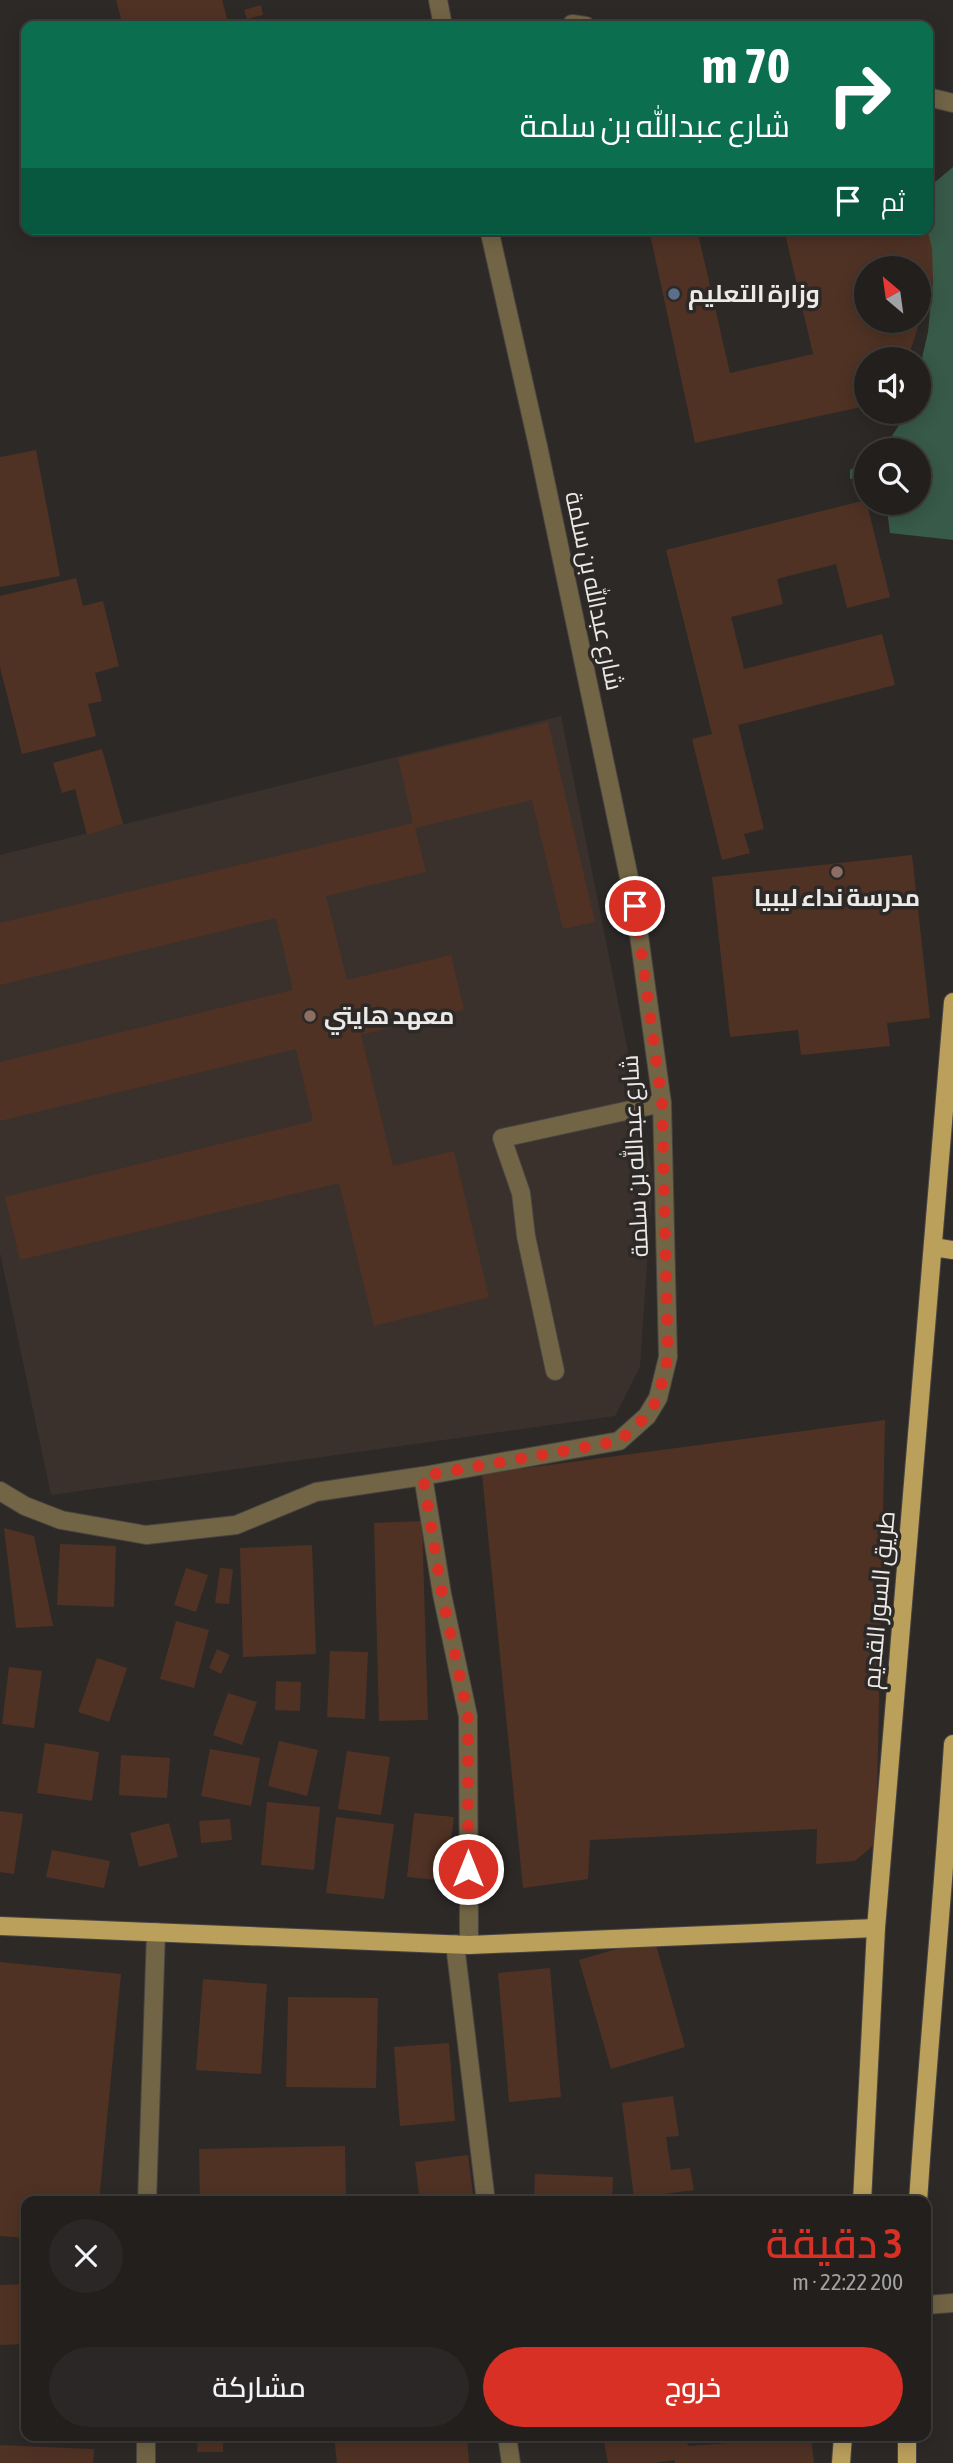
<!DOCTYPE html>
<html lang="ar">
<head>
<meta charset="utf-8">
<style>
  body { margin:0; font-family:"Asap Condensed",Cairo,sans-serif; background:#2a2726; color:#f1f3f6; direction:rtl; height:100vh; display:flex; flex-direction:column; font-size:26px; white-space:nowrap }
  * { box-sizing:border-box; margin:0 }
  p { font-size:23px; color:#a2a2a4 }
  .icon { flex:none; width:38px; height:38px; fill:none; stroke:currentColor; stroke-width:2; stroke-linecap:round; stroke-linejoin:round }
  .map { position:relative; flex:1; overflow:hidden; direction:ltr }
  .details { position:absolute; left:21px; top:2196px; width:910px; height:245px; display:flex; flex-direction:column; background:#221f1d; border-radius:14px; box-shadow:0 4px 18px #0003,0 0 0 2px #3f3d3b; direction:rtl }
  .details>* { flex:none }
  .banner { position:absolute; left:21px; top:21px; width:912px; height:214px; border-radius:14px; box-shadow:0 4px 18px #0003,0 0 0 2px #3f3d3b; direction:rtl; background:#0b6e4f; color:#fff; overflow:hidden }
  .needle { width:46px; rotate:331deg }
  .tools { position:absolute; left:854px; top:256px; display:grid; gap:14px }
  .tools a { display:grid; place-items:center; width:77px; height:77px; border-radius:50%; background:#221f1d; box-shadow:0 4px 18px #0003,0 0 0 2px #3f3d3b; font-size:35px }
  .pin { position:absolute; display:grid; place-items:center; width:60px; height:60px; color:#fff; margin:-30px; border:4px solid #fff; border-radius:50%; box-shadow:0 2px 7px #0007 }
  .me { position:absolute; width:77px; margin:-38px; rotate:0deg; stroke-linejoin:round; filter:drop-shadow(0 0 5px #0008) }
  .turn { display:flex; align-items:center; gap:24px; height:147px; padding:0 28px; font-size:32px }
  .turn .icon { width:91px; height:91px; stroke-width:2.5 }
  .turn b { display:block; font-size:49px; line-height:60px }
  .then { display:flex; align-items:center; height:66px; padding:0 28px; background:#0003; gap:14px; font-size:26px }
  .round { display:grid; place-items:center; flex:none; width:74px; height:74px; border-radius:37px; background:#2a2726 }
  .summary { display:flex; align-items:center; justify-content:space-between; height:119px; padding:0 28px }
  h1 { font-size:42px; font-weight:600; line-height:52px; color:#d93025 }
  .button { display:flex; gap:14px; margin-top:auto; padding:14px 28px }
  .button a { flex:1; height:80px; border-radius:42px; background:#d93025; color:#fff; font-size:28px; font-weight:600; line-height:80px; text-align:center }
  .button a+a { background:#2a2726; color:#f1f3f6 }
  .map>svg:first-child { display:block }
  .built { fill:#3a312c }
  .garden { fill:#385a49 }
  .building { fill:#4f3224; fill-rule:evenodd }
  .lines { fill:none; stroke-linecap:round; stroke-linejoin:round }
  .minor-casing { stroke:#484442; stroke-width:20 }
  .major-casing { stroke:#484442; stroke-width:20 }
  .minor { stroke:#726546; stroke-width:18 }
  .major { stroke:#bba05c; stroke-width:18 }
  .route { stroke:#d93025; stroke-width:12; stroke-dasharray:0 21.6 }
  .service-dot { fill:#5c6f8a; stroke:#2d2927; stroke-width:2.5 }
  .education-dot { fill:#8d6e63; stroke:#2d2927; stroke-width:2.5 }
  .labels { text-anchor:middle; stroke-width:7; stroke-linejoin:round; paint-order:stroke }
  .poi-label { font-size:24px; font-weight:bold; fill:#eceae8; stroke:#2d2927; text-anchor:start }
  .street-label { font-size:24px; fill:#eceae8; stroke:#2d2927 }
</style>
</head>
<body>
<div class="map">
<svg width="953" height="2463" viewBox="0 0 953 2463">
  <rect width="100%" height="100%" fill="#2d2927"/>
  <polygon class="built" points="561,716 653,1177 640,1367 615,1416 51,1495 0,1253 0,855"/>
  <g class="garden">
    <polygon points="953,167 953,540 890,533 886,502 919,502 919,450 883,450 908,411 919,411 919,371 928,332 933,280 927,229 928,188"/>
    <polygon points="866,460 866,477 850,479 850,470"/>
  </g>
  <g class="building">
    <polygon points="116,0 222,0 229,26 123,26"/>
    <polygon points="261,5 263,15 247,19 244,10"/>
    <path d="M649,229H697L730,373L813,354L784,229H927L932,248L933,280L909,355L890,359H866V406L695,443ZM866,268H919V320H866Z"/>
    <polygon points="36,450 60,576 0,587 0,457"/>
    <polygon points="866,500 890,597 847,608 836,564 777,579 783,604 731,617 744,669 882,634 895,685 738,725 764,829 744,834 750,853 722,860 692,739 712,734 666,550"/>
    <polygon points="76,578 83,606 103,601 119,666 95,673 102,701 88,704 96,736 22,754 0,667 0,596"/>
    <polygon points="548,722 595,922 563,929 532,800 415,828 426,872 326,896 347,980 451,955 464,1010 361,1035 393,1166 454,1151 489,1297 374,1326 339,1183 20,1260 5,1197 313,1121 296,1049 0,1121 0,1062 293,990 276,918 0,985 0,923 413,823 398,758"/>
    <polygon points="102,749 123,824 87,835 75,789 62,793 53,763"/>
    <polygon points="912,855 930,1018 887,1023 890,1046 801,1055 798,1030 730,1037 712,877"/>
    <polygon points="885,1420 876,1843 855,1861 816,1864 817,1829 590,1840 588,1879 523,1888 482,1474"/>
    <polygon points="422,1521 428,1720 379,1721 374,1523"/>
    <polygon points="4,1528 34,1536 53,1626 16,1628"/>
    <polygon points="60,1544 116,1546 114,1607 57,1605"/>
    <polygon points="312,1545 316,1654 243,1657 240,1548"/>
    <polygon points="186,1568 208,1575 196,1612 174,1605"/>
    <polygon points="220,1568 233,1569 229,1604 215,1603"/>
    <polygon points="176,1621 209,1630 194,1688 160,1679"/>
    <polygon points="217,1649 230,1655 221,1674 209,1668"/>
    <polygon points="330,1651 368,1652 365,1719 327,1717"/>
    <polygon points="97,1658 127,1668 109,1722 78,1712"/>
    <polygon points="9,1667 42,1671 34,1728 2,1724"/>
    <polygon points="276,1681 301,1682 300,1711 275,1710"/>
    <polygon points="228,1693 257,1702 242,1745 213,1735"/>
    <polygon points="279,1741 318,1750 307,1796 268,1786"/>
    <polygon points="45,1743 99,1752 92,1801 37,1793"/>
    <polygon points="210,1749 260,1758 251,1806 201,1796"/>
    <polygon points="347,1751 390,1757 381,1815 338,1809"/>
    <polygon points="121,1755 170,1758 167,1798 119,1795"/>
    <polygon points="267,1802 320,1807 314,1870 261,1865"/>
    <polygon points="0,1811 23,1814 14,1874 0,1872"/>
    <polygon points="414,1813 454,1817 446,1881 407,1877"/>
    <polygon points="336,1817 394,1824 384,1899 326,1893"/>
    <polygon points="230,1819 232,1840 201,1843 199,1821"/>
    <polygon points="169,1823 178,1857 139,1867 130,1833"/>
    <polygon points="52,1850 110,1861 104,1888 46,1877"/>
    <polygon points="654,1938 685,2047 611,2069 579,1960"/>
    <polygon points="0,1962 121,1974 99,2202 26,2202 26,2238 0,2236"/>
    <polygon points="550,1968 561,2097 509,2102 498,1973"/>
    <polygon points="203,1979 267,1984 261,2074 196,2070"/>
    <polygon points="288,1997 378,1998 376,2088 286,2087"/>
    <polygon points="449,2043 455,2121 400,2126 394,2047"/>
    <polygon points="673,2096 679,2136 666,2137 671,2170 690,2168 694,2190 634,2198 622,2103"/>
    <polygon points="345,2146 346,2202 200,2202 199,2149"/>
    <polygon points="468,2155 474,2202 420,2202 415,2162"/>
    <polygon points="535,2174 613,2177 612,2202 534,2202"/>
    <polygon points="26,2284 26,2344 0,2345 0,2285"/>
    <polygon points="21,2375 26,2375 26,2405 22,2405"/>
    <polygon points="198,2436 223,2436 223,2452 197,2452"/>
    <polygon points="334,2436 467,2436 469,2463 337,2463"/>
    <polygon points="603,2436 686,2436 688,2446 811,2437 814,2463 675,2463 675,2460 653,2463 608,2463"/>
    <polygon points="0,2445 94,2449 93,2463 0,2463"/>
  </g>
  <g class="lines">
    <defs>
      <g id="minor">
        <polyline points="438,0 443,26"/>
        <polyline points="572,24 586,26"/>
        <polyline points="928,97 953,103"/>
        <polyline points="555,1371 526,1236 521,1193 502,1138 662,1103"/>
        <polyline points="423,1476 442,1594 468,1716 469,1945"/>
        <polyline points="0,1491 25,1506 61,1520 146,1535 236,1525 316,1492 423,1476 619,1441 647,1416 658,1398 668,1357 662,1103 635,906 538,446 489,229"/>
        <polyline points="455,1944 486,2202"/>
        <polyline points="147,2202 156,1932"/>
        <polyline points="926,2305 953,2303"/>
        <polyline points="146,2436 146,2463"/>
        <polyline points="507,2436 511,2463"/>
      </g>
      <g id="major">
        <polyline points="933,1247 953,1250"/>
        <polyline points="0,1926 469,1945 876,1928"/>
        <polyline points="862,2202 876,1928 953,1002"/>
        <path d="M918,2202C928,2049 943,1896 953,1744"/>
        <polyline points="841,2463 843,2436"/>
        <polyline points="907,2463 907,2436"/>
      </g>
    </defs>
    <use href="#minor" class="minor-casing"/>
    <use href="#major" class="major-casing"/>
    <use href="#minor" class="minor"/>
    <use href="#major" class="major"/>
  </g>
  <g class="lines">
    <polyline class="route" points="468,1869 468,1716 442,1594 423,1476 619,1441 647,1416 658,1398 668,1357 662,1103 635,906"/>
  </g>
  <circle class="service-dot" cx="674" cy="294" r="7"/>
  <g class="education-dot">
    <circle cx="837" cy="872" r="7"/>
    <circle cx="310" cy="1016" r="7"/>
  </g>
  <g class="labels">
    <g class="poi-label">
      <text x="688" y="302">وزارة التعليم</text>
      <text x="837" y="906" text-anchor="middle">مدرسة نداء ليبيا</text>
      <text x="324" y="1024">معهد هايتي</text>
    </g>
    <g class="street-label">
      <text transform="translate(594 591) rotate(78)" y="8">شارع عبدالله بن سلمة</text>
      <text transform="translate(635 1156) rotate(-93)" y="8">شارع عبدالله بن سلمة</text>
      <text transform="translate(879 1600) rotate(-85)" y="8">طريق السور القديم</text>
    </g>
  </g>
</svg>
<div class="tools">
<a><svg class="needle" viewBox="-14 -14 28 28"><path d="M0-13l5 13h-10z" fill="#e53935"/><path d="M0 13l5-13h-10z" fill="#a2a2a4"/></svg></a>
<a><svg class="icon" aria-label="sound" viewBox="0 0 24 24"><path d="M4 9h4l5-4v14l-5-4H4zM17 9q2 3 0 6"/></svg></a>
<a><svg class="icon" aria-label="search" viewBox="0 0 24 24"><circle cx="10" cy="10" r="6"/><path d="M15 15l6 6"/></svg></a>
</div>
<div class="pin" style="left:635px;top:906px;background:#d93025"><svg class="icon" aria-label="arrive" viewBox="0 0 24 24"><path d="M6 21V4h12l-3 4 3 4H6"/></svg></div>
<svg class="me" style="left:468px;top:1869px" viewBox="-20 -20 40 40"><circle r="17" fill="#d93025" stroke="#fff" stroke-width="3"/><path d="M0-11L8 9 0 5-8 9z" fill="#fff"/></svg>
<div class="banner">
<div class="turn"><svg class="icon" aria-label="right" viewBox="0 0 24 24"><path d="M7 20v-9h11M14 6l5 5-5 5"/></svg><div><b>70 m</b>شارع عبدالله بن سلمة</div></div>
<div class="then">ثم<svg class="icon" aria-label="arrive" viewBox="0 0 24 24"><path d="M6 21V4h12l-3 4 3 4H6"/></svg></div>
</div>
<section class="details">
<div class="summary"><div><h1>3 دقيقة</h1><p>200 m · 22:22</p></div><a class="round"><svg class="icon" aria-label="close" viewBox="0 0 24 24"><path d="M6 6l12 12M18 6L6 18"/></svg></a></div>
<div class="button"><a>خروج</a><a>مشاركة</a></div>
</section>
</div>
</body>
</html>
